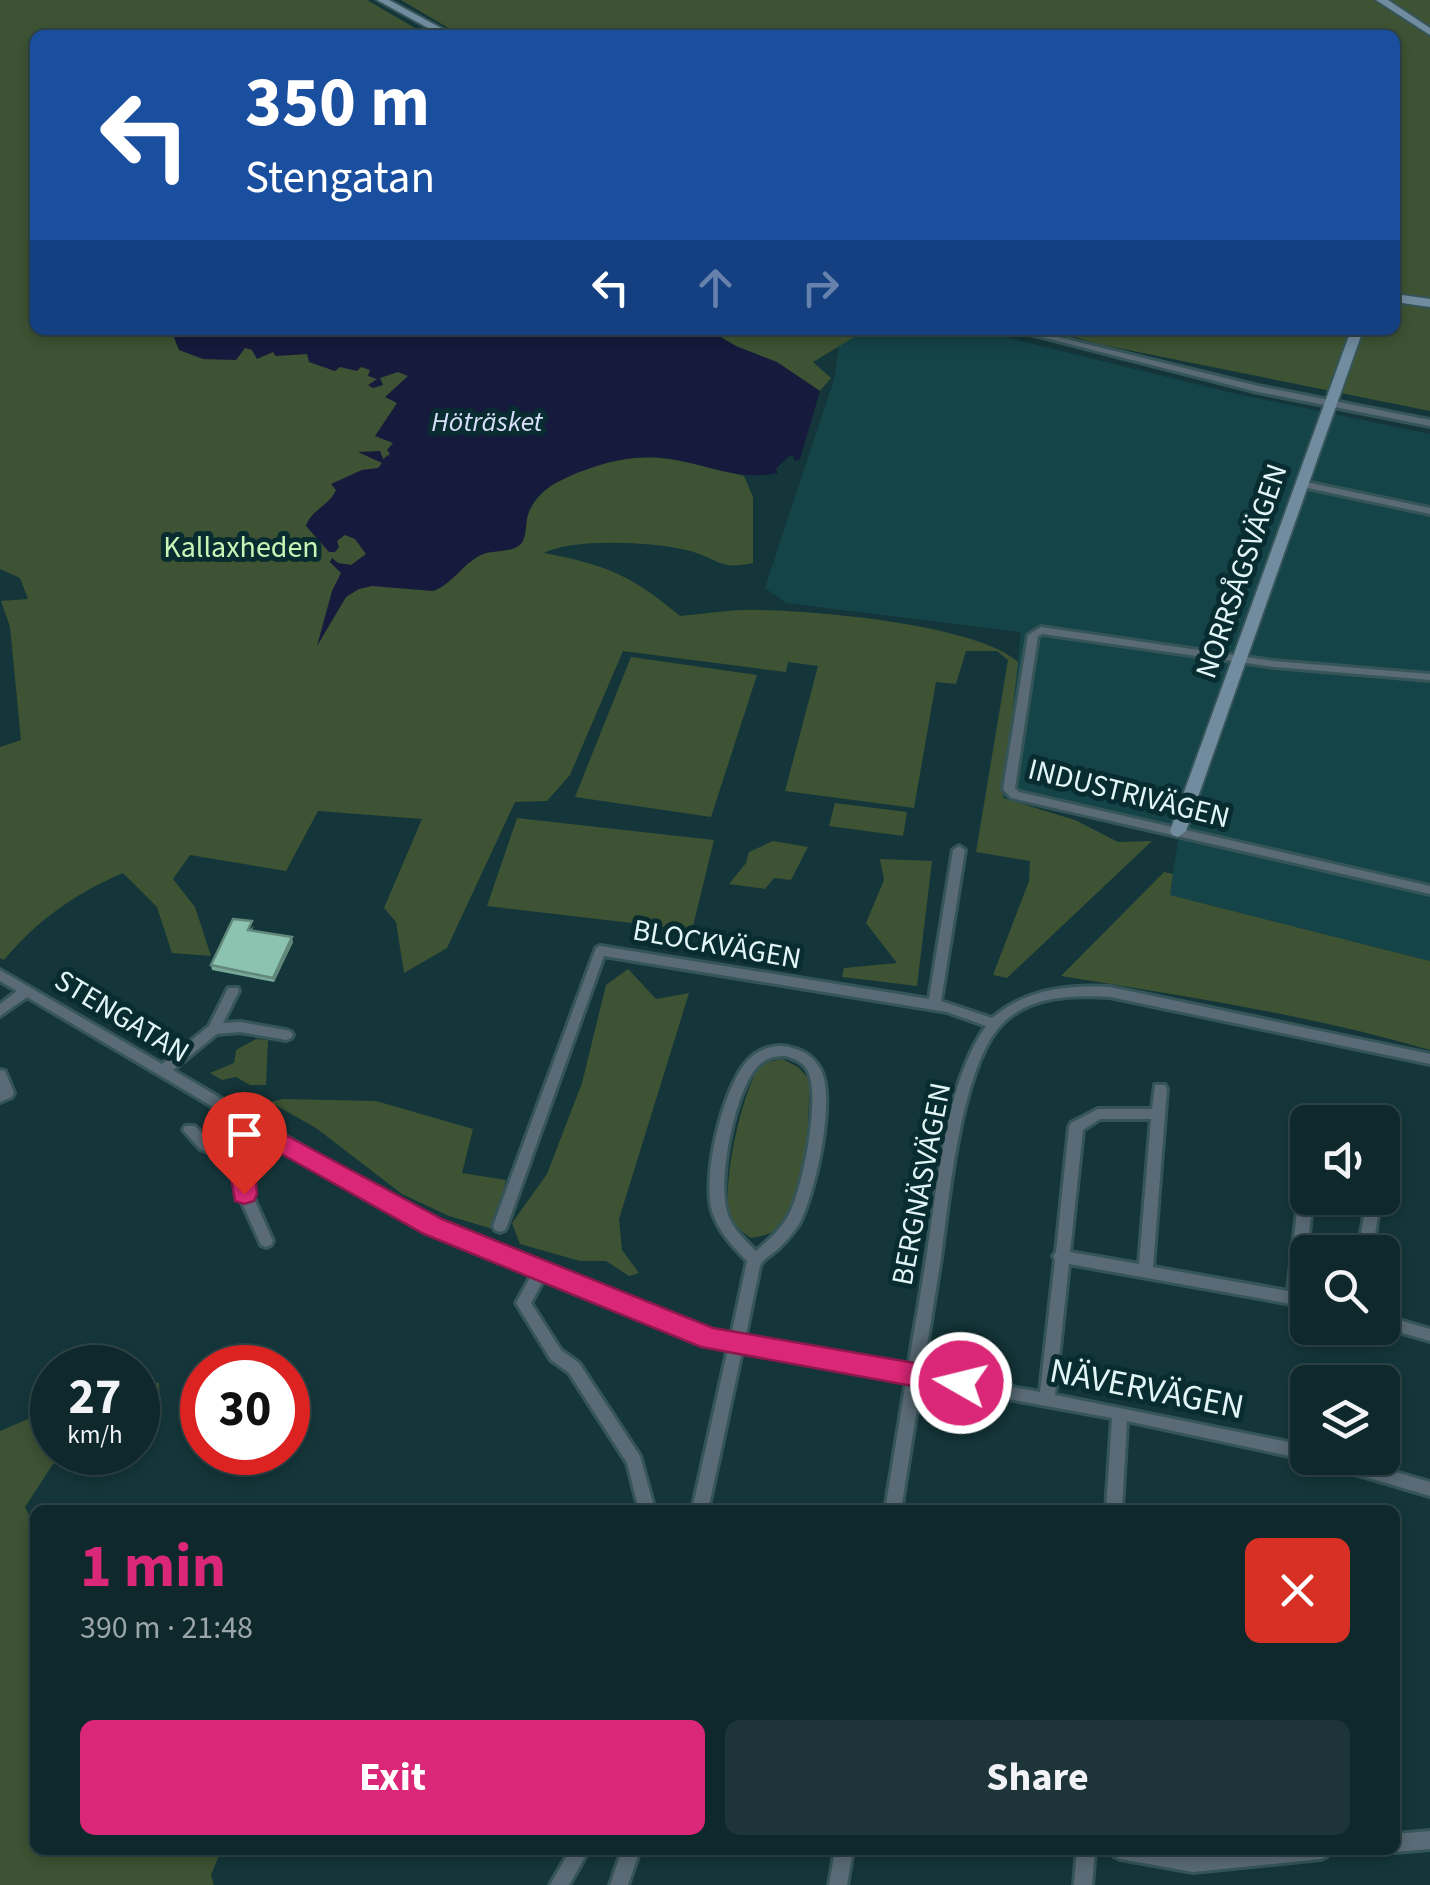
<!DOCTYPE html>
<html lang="en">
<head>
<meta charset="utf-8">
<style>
  body { margin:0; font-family:"Source Sans 3",sans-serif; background:#1d3438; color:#f1f3f6; height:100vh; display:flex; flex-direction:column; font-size:38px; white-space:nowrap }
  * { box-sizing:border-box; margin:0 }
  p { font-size:32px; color:#9ba6a9 }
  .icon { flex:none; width:55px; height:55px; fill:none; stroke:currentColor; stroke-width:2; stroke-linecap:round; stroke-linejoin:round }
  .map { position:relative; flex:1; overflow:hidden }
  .panel { position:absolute; left:30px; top:1505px; width:1370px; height:350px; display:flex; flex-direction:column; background:#0f282c; border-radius:15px; box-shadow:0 5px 15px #0003,0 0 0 2px #2f4448 }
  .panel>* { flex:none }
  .top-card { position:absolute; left:30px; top:30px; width:1370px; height:305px; border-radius:15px; box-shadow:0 5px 15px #0003,0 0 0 2px #2f4448; background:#1a4fa0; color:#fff; overflow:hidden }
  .fabs { position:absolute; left:1290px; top:1105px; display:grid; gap:20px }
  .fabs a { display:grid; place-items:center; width:110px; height:110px; border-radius:15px; background:#0f282c; box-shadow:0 5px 15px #0003,0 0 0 2px #2f4448; font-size:50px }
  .speed { position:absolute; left:30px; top:1345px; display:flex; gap:20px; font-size:50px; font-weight:700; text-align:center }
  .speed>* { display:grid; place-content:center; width:130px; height:130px; border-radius:50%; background:#0f282c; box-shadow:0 5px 15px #0003,0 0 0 2px #2f4448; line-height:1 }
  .speed small { font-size:25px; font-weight:400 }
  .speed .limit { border:15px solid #d22; background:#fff; color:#111 }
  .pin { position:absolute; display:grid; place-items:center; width:85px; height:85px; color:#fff; margin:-102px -42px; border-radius:50% 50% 50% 0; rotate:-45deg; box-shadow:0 0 10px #0007 }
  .pin .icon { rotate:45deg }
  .me { position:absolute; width:110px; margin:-55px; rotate:278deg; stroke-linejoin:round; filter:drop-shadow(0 0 8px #0008) }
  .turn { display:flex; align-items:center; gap:35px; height:210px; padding:0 50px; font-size:45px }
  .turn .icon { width:130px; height:130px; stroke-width:2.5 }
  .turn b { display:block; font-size:70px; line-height:85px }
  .lanes { display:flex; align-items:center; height:95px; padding:0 50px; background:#0003; justify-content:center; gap:50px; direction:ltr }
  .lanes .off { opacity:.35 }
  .round { display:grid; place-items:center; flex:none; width:105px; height:105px; border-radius:15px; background:#1d3438 }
  .summary { display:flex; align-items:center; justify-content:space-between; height:170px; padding:0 50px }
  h1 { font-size:60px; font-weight:700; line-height:75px; color:#db2777 }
  .button { display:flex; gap:20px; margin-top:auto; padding:20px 50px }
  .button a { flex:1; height:115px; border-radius:15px; background:#db2777; color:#fff; font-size:40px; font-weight:700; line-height:115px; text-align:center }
  .button a+a { background:#1d3438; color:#f1f3f6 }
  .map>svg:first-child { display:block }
  .built { fill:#144348 }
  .green { fill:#3d5333 }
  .water { fill:#161a3c }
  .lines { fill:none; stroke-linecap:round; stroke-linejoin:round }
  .street-casing { stroke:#355558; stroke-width:6 }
  .secondary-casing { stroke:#355558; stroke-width:4 }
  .street { fill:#5a6b77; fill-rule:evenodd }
  .secondary { fill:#718c9f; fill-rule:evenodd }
  .wall { fill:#78a897 }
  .shaded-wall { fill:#62887b }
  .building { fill:#8cc3b0; stroke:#62887b; stroke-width:2.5 }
  .route { fill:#db2777; stroke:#8e194d; stroke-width:2.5 }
  .labels { text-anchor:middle; stroke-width:10; stroke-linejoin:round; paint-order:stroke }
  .far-water-label { font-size:28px; font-style:italic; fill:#d9dffa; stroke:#082c30 }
  .park-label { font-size:30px; fill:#c8f4b6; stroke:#082c30 }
  .street-label { font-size:30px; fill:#e2f5f7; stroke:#082c30 }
  .near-street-label { font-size:35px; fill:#e2f5f7; stroke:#082c30 }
</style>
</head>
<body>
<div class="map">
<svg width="1430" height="1885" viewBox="0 0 1430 1885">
  <rect width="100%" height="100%" fill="#14363a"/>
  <polygon class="built" points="841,330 977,330 1232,393 1430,434 1430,961 1169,895 1179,836 1002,799 1021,632 786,603 765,588 835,376"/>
  <g class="green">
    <path d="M0,0H367L427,35H35V330H866L813,362L831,378L820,391L792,373L479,504L526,521C537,473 615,454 659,458C687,460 716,469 744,476L753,497V563C718,571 717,557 686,550C652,542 574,538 544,553C607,565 631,575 680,616C706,614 732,609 758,610C820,611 977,625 1018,662L1003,798L1075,820L1118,842L1152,841L1007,978L993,975L1029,881L1030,861L976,852L1008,660L997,651H966L956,684L936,682L914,808L785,791L818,666L788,662L786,672L623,651L570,775L547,801L515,802L447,948L404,973L396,922L384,908L422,819L318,811L286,871L190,855L173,879L195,907L211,956L172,953L157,907L123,873C76,893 36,921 4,960L0,958V747L21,740L10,627L1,601L28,599L20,578L0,569Z"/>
    <polygon points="401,0 1430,0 1430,411 1098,344 1051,330 1395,330 1395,35 460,35"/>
    <polygon points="631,657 757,675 711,817 575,797"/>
    <polygon points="835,803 907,812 903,836 829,826"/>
    <polygon points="517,818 714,840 692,930 487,906"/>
    <polygon points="773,841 808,847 791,880 774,878 765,889 729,884 746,863 749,852"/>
    <polygon points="880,859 932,861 917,986 842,977 844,968 897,963 866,923 884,880"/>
    <path d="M1164,872L1173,874L1170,895L1430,961V1050C1310,1015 1185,996 1061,976Z"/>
    <polygon points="628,969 656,999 689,993 619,1219 622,1250 639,1273 629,1276 606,1261 580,1261 520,1244 512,1223 547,1174 582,1083 606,985"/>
    <polygon points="256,1039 268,1040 266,1085 250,1085 236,1077 222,1080 210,1073 234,1063 236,1050"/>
    <path d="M782,1059L798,1067L809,1079C810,1115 806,1199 780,1226C773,1234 762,1236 751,1238C743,1232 733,1226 730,1216C721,1185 742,1090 761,1064Z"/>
    <polygon points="283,1099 376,1101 473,1129 462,1173 506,1180 493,1229 449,1216 402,1194 316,1128 270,1102"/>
    <polygon points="138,1380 159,1383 161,1418 138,1428"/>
    <polygon points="52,1409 52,1452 78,1453 53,1464 25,1507 35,1527 35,1850 221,1850 211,1875 214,1885 0,1885 0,1431"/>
  </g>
  <path class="water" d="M171,330H709L736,346L777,362L820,391L800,459L795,461L793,456H789L776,469L778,473C739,482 703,463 665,458C633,454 597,464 568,477C548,486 531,497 527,519C526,525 526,535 523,541C516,554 493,549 481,555C462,564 452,585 433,591L372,586L359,589L346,597L317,646L332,591L341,573L330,562L332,558L338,563L351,565L366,554L355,539L345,535L337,541L339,547L335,552H329L306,526C311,510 330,505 336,490L331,484L362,470L378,468L382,463L358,452L380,451L383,459L390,454L387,450L393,443L375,436L397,403L385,397L408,376L398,372L380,378L383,385L373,388L368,385L377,379L368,376L370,370L361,367L357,371L340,367L335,371L309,362L307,354L276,356L273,352L257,359L252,350L245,348L236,360L203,359L179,350Z"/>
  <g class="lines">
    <defs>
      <g id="street">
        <polygon points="1014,330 1029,330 1258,386 1430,420 1430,426 1258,392"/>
        <polygon points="1301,481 1430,508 1430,514 1298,486 1298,482"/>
        <polygon points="1041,627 1274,661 1430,674 1430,680 1274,667 1043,634 1038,636 1015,788 1019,792 1430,886 1430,894 1011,798 1003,789 1028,635"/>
        <path d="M959,846L965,850L941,1001L992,1018C1026,989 1067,985 1110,987L1430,1054V1064L1110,997C1073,995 1030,995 1002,1024C961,1066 949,1198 941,1258C935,1295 929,1333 923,1371L1040,1392L1055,1260L1053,1256L1056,1252L1069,1127L1071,1123L1098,1109H1152L1155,1085H1165L1167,1089L1153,1267L1288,1291L1301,1176L1303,1172L1308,1171V1198H1313L1302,1294L1308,1295V1307L1069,1264L1055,1395L1308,1446V1458H1313L1308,1460L1127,1421L1122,1510H1106L1112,1418L921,1383L901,1510H885L906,1381L742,1351L708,1510H692L728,1348L706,1343L544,1279L531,1303L561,1350L579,1363L640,1456L655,1510H639L627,1463L569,1373L551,1360L516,1303L532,1274L398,1216L269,1140L248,1161L252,1194L273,1241L271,1245L266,1247L261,1245L238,1194L234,1162L200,1149L183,1130L185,1126H195L210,1141L239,1152L259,1134L27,997L0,1016V1004L17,991L0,981V970L162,1064L209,1026L228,988H238L239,991L223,1023L240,1022L286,1030L291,1032L293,1035L291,1038L286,1040L240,1032L217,1034L173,1070L408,1208L495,1247L712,1333L731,1336L747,1261C733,1247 718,1231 712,1211C702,1176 723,1085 749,1059C760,1048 777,1043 792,1048C805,1051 814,1057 821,1070C836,1101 815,1196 798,1226C792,1234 786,1242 778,1249C773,1254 764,1258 761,1264C758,1270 758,1280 756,1286C752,1304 749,1321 745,1339L908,1368C915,1325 923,1282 929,1239C939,1174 947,1081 986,1026L947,1012L604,956L507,1226L505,1230L500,1232L495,1230L493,1226L596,948L600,946L929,999L953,850ZM786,1056C794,1059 801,1061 806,1068C823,1090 802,1193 788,1216C780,1230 768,1241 756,1251C743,1238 729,1225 726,1207C719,1174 735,1090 758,1066C766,1058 775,1056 786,1056ZM1100,1119H1151L1139,1264L1070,1252L1083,1130Z"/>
        <polygon points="0,1070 5,1071 14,1093 12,1097 0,1102"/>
        <polygon points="1367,1198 1381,1198 1372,1252 1358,1252"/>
        <polygon points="1382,1315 1430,1329 1430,1341 1382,1327"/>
        <polygon points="1317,1458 1347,1458 1430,1482 1430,1496 1325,1465 1320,1463"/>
        <polygon points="1430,1831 1430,1849 1395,1852 1390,1850 1395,1850 1395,1834"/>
        <polygon points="570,1850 589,1850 569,1885 550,1885"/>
        <polygon points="622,1850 640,1850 628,1885 610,1885"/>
        <polygon points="835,1850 853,1850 847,1885 829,1885"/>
        <polygon points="1077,1850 1095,1850 1092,1885 1074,1885"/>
        <polygon points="1111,1850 1170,1850 1193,1854 1233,1850 1330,1850 1327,1856 1321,1859 1193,1872 1120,1859 1114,1856"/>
      </g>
      <g id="secondary">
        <polygon points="377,0 389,0 454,35 441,35"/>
        <polygon points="1376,0 1388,0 1430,28 1430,35"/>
        <polygon points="1395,294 1430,299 1430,307 1395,302"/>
        <polygon points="1351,330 1363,330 1186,831 1178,837 1172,835 1170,831"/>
      </g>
    </defs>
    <use href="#street" class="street-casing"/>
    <use href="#secondary" class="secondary-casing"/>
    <use href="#street" class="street"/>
    <use href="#secondary" class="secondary"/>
  </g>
  <polygon class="wall" points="254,926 251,931 293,942 274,982 212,970 211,965"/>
  <polygon class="shaded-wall" points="292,937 293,942 274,982 273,978"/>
  <polygon class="building" points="233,919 252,921 248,930 292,937 273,978 211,965"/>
  <polygon class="route" points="267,1125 442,1219 713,1328 961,1371 971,1375 975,1383 971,1392 961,1395 701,1347 424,1234 269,1147 254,1162 257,1194 254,1201 244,1204 235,1201 228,1159 258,1127"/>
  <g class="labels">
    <g class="far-water-label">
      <text x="487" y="431">Höträsket</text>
    </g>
    <g class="park-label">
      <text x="241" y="557">Kallaxheden</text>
    </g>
    <g class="street-label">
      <text transform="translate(1241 571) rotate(-71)" y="10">NORRSÅGSVÄGEN</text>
      <text transform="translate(1129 793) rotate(14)" y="10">INDUSTRIVÄGEN</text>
      <text transform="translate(717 944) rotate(10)" y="10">BLOCKVÄGEN</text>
      <text transform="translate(122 1016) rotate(31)" y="10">STENGATAN</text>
      <text transform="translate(921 1184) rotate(-79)" y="10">BERGNÄSVÄGEN</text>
    </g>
    <g class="near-street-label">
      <text transform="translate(1147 1388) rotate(11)" y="12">NÄVERVÄGEN</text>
    </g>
  </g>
</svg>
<div class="fabs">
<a><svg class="icon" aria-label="sound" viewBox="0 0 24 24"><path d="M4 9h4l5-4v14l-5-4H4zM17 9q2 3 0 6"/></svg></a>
<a><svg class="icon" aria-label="search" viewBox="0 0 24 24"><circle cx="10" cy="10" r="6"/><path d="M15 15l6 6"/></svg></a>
<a><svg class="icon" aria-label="layers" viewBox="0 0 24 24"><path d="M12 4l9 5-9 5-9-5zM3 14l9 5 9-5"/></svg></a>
</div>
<div class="speed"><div>27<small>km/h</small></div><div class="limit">30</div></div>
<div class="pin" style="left:244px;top:1194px;background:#d93025"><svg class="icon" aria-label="arrive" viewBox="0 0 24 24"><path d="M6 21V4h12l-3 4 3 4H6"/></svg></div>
<svg class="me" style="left:961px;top:1383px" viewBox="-20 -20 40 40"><circle r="17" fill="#db2777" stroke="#fff" stroke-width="3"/><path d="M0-11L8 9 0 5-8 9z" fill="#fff"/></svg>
<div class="top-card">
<div class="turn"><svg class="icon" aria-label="left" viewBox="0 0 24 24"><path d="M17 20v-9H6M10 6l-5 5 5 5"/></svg><div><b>350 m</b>Stengatan</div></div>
<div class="lanes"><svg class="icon" aria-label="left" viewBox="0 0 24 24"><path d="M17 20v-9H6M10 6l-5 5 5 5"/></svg><svg class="icon off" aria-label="ahead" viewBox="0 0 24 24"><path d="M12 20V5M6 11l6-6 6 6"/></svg><svg class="icon off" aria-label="right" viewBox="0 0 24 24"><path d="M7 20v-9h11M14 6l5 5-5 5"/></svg></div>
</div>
<section class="panel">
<div class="summary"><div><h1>1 min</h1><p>390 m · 21:48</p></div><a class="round" style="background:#d93025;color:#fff"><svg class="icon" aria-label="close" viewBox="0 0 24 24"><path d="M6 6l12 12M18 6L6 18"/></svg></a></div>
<div class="button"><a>Exit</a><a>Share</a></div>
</section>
</div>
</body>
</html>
